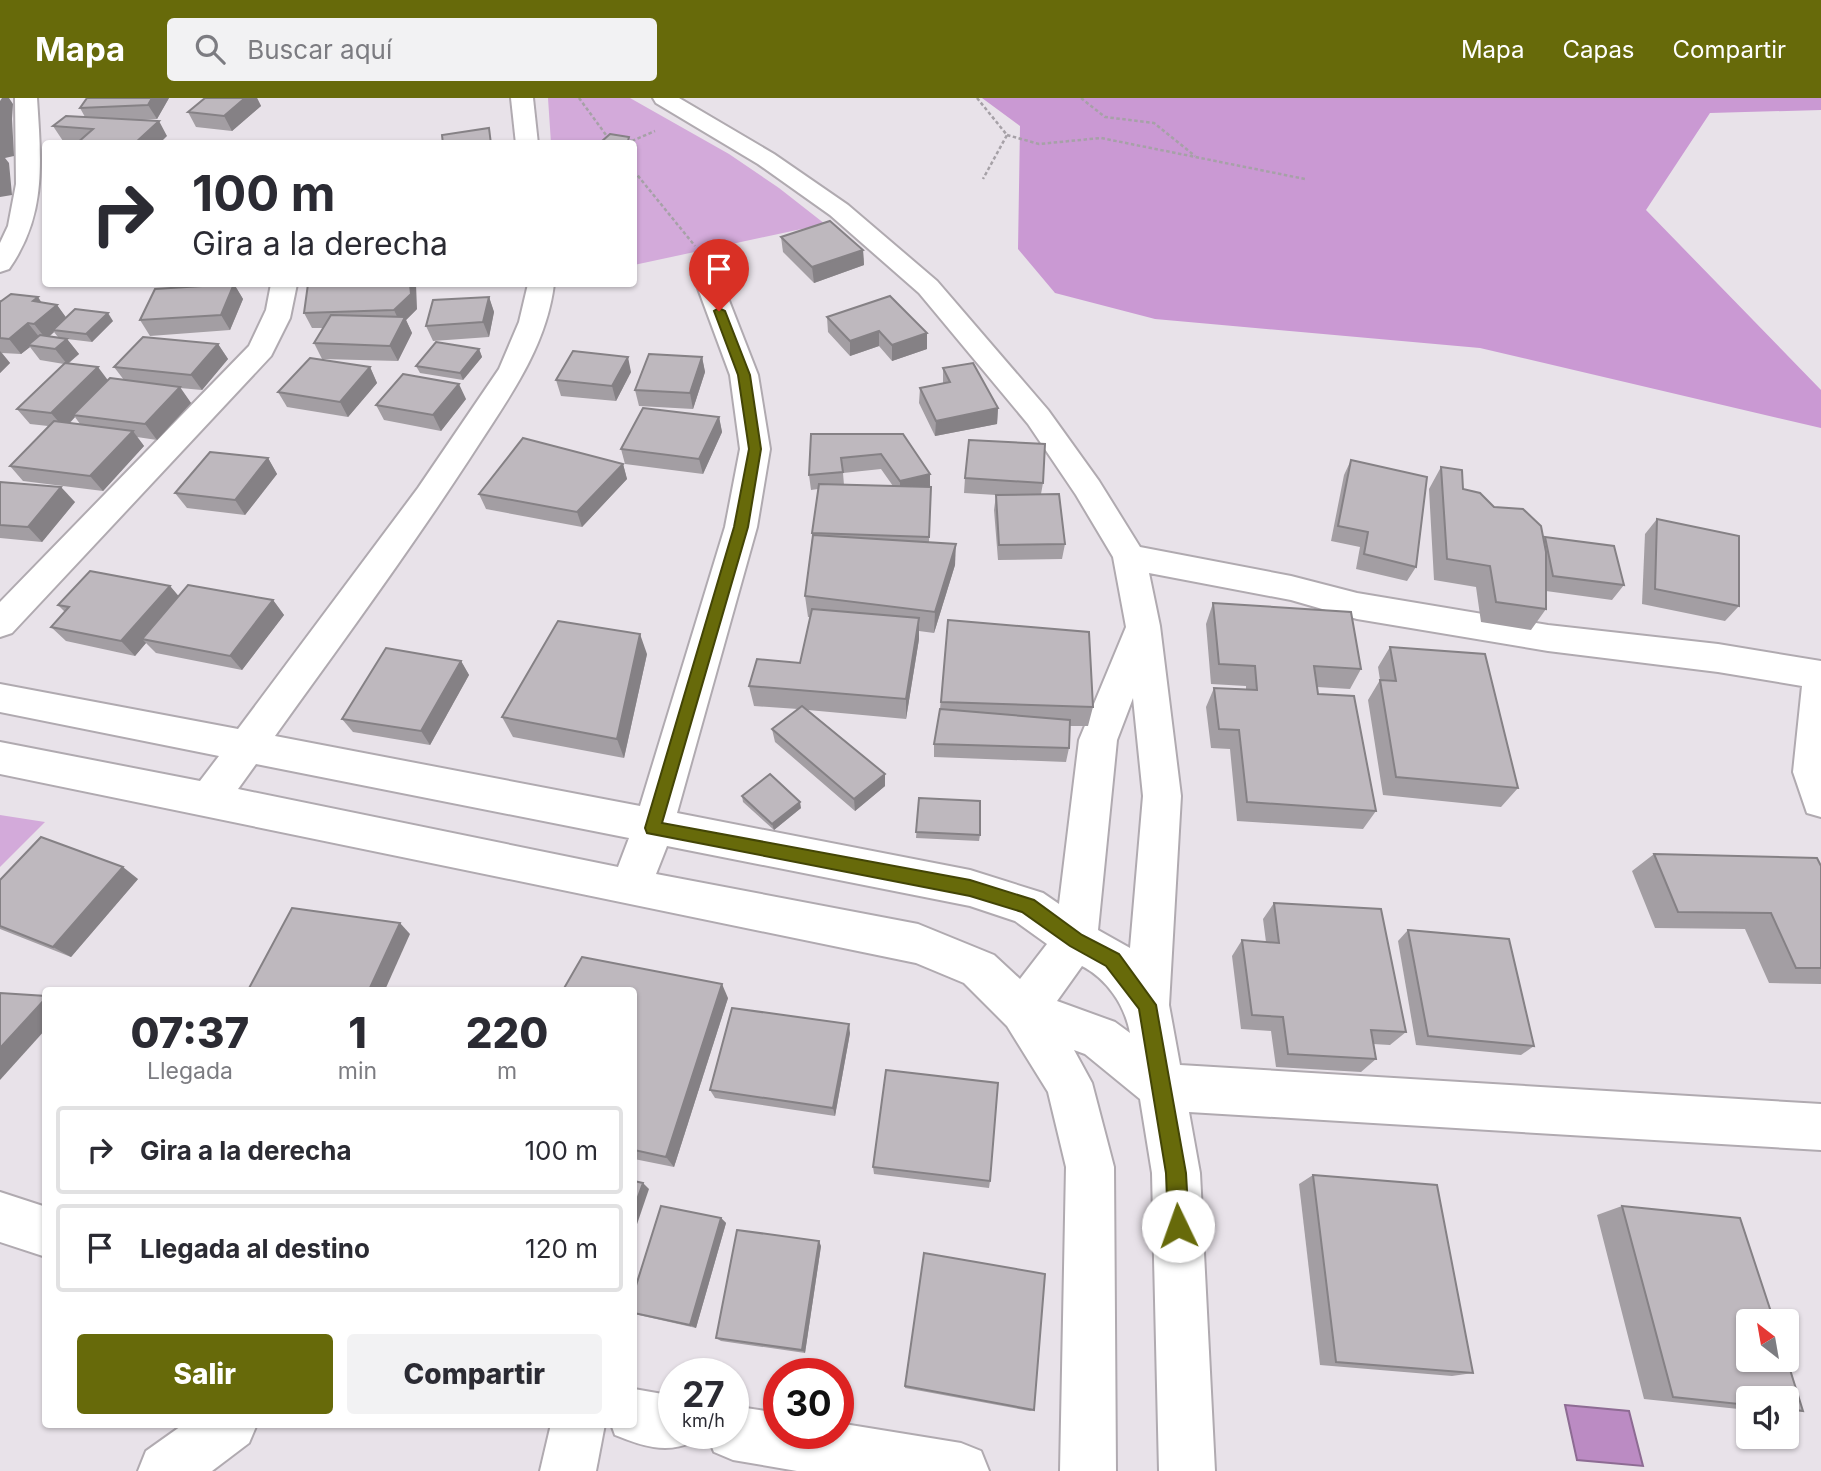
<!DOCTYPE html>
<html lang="es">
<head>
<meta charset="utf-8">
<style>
  body { margin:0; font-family:Inter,sans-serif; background:#f2f2f3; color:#2b2b33; height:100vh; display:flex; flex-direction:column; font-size:26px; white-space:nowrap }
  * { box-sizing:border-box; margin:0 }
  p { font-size:23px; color:#7c7c81 }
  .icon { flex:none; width:38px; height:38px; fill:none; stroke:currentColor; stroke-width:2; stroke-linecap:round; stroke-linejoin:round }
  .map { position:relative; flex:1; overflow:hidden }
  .sheet { position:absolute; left:42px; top:889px; width:595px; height:441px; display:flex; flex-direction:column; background:#fff; border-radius:7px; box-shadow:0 2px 5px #0004 }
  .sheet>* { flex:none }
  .top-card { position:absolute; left:42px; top:42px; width:595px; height:147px; border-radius:7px; box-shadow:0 2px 5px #0004; background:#fff; color:#2b2b33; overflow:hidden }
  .needle { width:46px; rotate:329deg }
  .tools { position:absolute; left:1736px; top:1211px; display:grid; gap:14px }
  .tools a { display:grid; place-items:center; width:63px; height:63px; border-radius:7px; background:#fff; box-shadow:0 2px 5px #0004; font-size:35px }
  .speed { position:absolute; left:658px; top:1260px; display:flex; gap:14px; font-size:35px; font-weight:700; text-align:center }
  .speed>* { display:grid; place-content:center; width:91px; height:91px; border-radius:50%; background:#fff; box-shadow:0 2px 5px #0004; line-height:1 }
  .speed small { font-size:18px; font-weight:400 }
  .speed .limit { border:10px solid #d22; background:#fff; color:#111 }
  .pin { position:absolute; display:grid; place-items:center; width:60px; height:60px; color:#fff; margin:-72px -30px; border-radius:50% 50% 50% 0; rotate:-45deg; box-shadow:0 0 7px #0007 }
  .pin .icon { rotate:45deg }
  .me { position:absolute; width:77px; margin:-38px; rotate:357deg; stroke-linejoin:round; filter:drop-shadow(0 0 5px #0008) }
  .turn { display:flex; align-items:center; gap:24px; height:147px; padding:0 35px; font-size:32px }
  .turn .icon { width:91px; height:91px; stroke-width:2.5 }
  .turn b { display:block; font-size:49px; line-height:60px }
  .eta { display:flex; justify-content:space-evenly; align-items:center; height:119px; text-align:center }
  .eta b { font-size:42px; font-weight:800; line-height:49px }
  .action { display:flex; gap:14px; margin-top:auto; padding:14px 35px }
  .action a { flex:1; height:80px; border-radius:7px; background:#676a0a; color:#fff; font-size:28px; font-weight:800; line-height:80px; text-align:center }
  .action a+a { background:#f2f2f3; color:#2b2b33 }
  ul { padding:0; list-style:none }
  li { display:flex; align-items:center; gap:21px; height:88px; margin:0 14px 10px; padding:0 21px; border:4px solid #e1e1e2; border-radius:7px }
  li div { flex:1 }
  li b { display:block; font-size:26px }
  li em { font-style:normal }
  header { display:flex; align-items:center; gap:42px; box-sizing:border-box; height:98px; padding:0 35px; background:#676a0a; color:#fff }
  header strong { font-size:33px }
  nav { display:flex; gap:38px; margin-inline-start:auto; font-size:24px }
  .search { width:490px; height:63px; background:#f2f2f3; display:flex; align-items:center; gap:18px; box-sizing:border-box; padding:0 24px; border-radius:7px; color:#7c7c81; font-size:26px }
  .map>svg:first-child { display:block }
  .green { fill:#d3aada }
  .forest { fill:#ca99d3 }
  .water { fill:#bb8bc3; stroke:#8d6b93; stroke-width:2 }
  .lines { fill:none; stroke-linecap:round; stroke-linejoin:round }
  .minor-casing { stroke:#b0aab0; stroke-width:4 }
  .path { stroke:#a6a1a7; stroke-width:2.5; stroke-dasharray:3.5 2.5; stroke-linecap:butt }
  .minor { fill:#fff; fill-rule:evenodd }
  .wall { fill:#a39ea3; fill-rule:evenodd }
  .shaded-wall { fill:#858185 }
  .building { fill:#beb8be; stroke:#858185; stroke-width:2 }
  .route { fill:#676a0a; stroke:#434506; stroke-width:2 }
</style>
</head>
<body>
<header>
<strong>Mapa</strong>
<div class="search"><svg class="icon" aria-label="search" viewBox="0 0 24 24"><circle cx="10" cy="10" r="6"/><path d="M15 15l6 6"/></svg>Buscar aquí</div>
<nav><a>Mapa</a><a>Capas</a><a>Compartir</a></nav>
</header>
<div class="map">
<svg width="1821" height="1373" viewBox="0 0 1821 1373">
  <rect width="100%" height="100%" fill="#e8e2e9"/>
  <g class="green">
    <polygon points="548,0 630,0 729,56 779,90 825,126 634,167 634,46 551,45"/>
    <polygon points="0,717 45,724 0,769"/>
  </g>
  <polygon class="forest" points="982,0 1821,0 1821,12 1710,15 1646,112 1821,292 1821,330 1480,250 1155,221 1055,195 1018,151 1020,28"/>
  <polygon class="water" points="1565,1307 1629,1313 1643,1368 1577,1362"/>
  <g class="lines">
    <defs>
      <g id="minor">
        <path d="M15,0H37C41,63 47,117 9,171L0,174V145L8,128L16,86Z"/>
        <polygon points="511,0 533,0 538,46 516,46"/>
        <path d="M653,0H679L774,56L848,107L937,183L1048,312L1099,383L1140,449L1291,478L1357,495L1548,527L1718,546L1821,563V719L1807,715L1793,674L1802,588L1718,574L1548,553L1357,521L1291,502L1149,475L1160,528L1181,698L1169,907L1180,967L1821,1006V1052L1189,1014L1200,1075L1215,1373H1159L1152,1075L1140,1001L1085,956L1074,952L1092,985L1114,1069L1116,1373H1060L1066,1069L1048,994L1007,928L964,885L916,865L0,676V644L200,683L219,658L0,614V586L238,631L418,390L499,271L519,224L528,186H554C546,252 505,305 470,360C408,455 341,546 275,638L640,708L725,429L740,351L730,277L693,177L697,171L706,169L715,171L719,177L758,277L770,351L757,429L677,715L970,772L1043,795L1059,806L1079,642L1126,529L1113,459L1076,397L1028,326L919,195L830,117L758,66L656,5ZM1133,600L1143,698L1130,850L1098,832L1117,642ZM256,666L629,740L618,769L238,691ZM667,748L970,808L1015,823L1047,846L1020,881L994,857L918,826L656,776ZM1082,868C1107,881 1125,907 1130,935L1115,924L1057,903Z"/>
        <polygon points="271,186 297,186 290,220 271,258 12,535 0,539 0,504 249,248 266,212"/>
        <polygon points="0,1094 46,1109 46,1159 0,1144"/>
        <path d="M634,1291L674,1298V1335H697L693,1344C666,1356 642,1348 615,1337L611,1326H634Z"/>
        <polygon points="733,1308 779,1315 779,1335 838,1335 838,1325 961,1345 981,1353 989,1373 797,1373 733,1362 714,1354 706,1335 733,1335"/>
        <polygon points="184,1326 257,1326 249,1345 212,1373 138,1373 146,1353"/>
        <polygon points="551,1326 605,1326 596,1373 540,1373"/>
      </g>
    </defs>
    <use href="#minor" class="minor-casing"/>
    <g class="path">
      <polyline points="579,0 609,41"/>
      <polyline points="977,0 1007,37 983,81"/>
      <polyline points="1081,0 1105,19 1154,25 1195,58"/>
      <polyline points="1007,37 1039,46 1101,40 1305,81"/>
      <polyline points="630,42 636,48 634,53"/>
      <polyline points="632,43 655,33"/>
      <polyline points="634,73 695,148"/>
    </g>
    <use href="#minor" class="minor"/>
  </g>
  <g class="wall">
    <polygon points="169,0 157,21 142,22 167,38 77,44 63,43 53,28 85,19 80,10"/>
    <polygon points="205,0 257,0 261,8 232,33 196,29 188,14"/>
    <polygon points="781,139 863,152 864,167 814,185 783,154"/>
    <polygon points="183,186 234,186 243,201 230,232 150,238 140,222 185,189"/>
    <polygon points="890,198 927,251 892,263 879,248 850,258 828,234 827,219"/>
    <polygon points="489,199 494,214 489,239 433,243 426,228"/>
    <path d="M0,202L57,207L66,220L113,223L92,244L67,241L79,256L68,266L108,282H124L114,269L218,246L228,261L202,292L180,290L191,305L157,342L137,339L144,348L103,393L23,383L10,368L48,328L30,326L17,311L64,266L40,262L30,249L21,256L2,255L10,265L0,275ZM54,234L58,239L50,238ZM75,319L80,326L70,325Z"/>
    <polygon points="417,211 406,222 412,235 398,263 322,261 314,245 323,230 312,230 304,215"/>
    <polygon points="479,251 482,259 463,282 420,275 416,268"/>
    <polygon points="702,259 705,274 693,311 639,308 635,292"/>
    <polygon points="370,269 377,285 348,319 287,309 278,294"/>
    <polygon points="943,270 998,310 997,326 935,338 919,305 920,290 943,285"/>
    <polygon points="631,274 616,303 561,298 556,282"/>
    <polygon points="466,301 441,333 384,322 376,307"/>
    <polygon points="719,319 722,334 703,376 625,366 621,351"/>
    <path d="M811,336H903L930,389L929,444L955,467L934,535L919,533V541L906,621L808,612L885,676V688L855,713L775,644L772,631L798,611L754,608L749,588L800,565L810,519H808L805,498L818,391L811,392L809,377ZM881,371L893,388L844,387L843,375Z"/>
    <polygon points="268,360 277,376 245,417 187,410 175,395"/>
    <polygon points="1351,362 1416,469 1407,483 1356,471 1360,449 1331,443 1344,377"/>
    <polygon points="623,366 627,381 582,429 486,411 479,396"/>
    <polygon points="1441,369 1463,391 1494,409 1544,441 1545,439 1624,487 1612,502 1546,493 1546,511 1531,532 1481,524 1476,489 1434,482 1429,391"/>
    <polygon points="965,380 1043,385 1041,396 1065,446 1062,461 998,462 994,412 996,397 964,395"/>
    <polygon points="0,384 75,404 42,444 0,440"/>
    <polygon points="1657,421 1739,508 1725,523 1642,506 1645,436"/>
    <polygon points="170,488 178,498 273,502 284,517 242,572 156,555 146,545 135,558 66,543 51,529 65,514 58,507"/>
    <polygon points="1213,505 1361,571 1350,591 1317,589 1318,596 1376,713 1363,731 1237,723 1230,651 1211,650 1206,609 1214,590 1246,591 1246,588 1211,586 1206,526"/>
    <polygon points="948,522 1093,609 1088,628 1070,628 1069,650 1066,664 934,659 934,646 940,611"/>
    <polygon points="1390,549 1518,690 1501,709 1383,697 1368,602 1380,582 1378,569"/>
    <polygon points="647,556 624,660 513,639 502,619"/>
    <polygon points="461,563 469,577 430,647 353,634 342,621"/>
    <polygon points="742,698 801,710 774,732 743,704"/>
    <polygon points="919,700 980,737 979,743 916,740"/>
    <polygon points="1654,756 1821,768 1821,886 1769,885 1745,831 1655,830 1632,773"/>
    <polygon points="138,781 71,859 0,831 0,782"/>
    <polygon points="1274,805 1406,934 1390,947 1373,946 1376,961 1361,974 1276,969 1271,933 1241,931 1232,858 1242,842 1266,844 1263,821"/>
    <polygon points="1408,832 1534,948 1521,957 1416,947 1398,843"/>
    <polygon points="634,892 728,900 674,1069 634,1061"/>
    <polygon points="850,935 835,1018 715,1000 710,992"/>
    <polygon points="873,1069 990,1083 989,1090 874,1076"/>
    <polygon points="1313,1077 1473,1275 1452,1278 1320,1267 1299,1086"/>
    <polygon points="1622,1108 1803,1313 1787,1313 1787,1300 1748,1300 1748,1312 1644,1301 1597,1117"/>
    <polygon points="721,1120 726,1125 696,1230 634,1216 634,1194"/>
    <polygon points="821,1148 805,1255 721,1243 716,1240"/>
    <polygon points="905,1288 1034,1312 1030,1313 905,1290"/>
  </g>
  <g class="shaded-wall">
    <polygon points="2,0 9,0 13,6 12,21 14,58 5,60 9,65 12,97 0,99 0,3"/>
    <polygon points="152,0 169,0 157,21 148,7"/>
    <polygon points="245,0 257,0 261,8 232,33 224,18"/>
    <polygon points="159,23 167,38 159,46 134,46"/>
    <polygon points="863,152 864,167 814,185 812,169"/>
    <polygon points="183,186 218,186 218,192 190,195"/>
    <polygon points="234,186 243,201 230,232 221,217"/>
    <polygon points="410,186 416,186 417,211 406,222 412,235 398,263 390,248 401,227 394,212"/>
    <polygon points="38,199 48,214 57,207 68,222 53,232 54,234 46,241 34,226 33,203"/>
    <polygon points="489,199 494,214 489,239 483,224"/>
    <polygon points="108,215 113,223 92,244 86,236"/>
    <polygon points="28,225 40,240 28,247 30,249 21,256 9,241"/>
    <polygon points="879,233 879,248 850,258 850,243"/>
    <polygon points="927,235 927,251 892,263 892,247"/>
    <polygon points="67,241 79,256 67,266 55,251"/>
    <polygon points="218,246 228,261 202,292 191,277"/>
    <polygon points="479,251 482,259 463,282 460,275"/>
    <polygon points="0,253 10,265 0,275"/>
    <polygon points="628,259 631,274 616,303 612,288"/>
    <polygon points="702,259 705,274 693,311 690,295"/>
    <polygon points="98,269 110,285 73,317 75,319 64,330 51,315"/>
    <polygon points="370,269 377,285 348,319 340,304"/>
    <polygon points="459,286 466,301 441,333 433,317"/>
    <polygon points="180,289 191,305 157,342 145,326"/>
    <polygon points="998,310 997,326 935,338 936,323"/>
    <polygon points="719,319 722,334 703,376 699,361"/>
    <polygon points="133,333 144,348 103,393 90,378"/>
    <polygon points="268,360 277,376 245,417 235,402"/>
    <polygon points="623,366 627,381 582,429 577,414"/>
    <polygon points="930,376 930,391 900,398 900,383"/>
    <polygon points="61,389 75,404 42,444 28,429"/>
    <polygon points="956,446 955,467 934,535 935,514"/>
    <polygon points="170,488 182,502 142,541 146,545 135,558 121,543"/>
    <polygon points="273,502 284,517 242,572 230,558"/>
    <polygon points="919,520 919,541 906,621 906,601"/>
    <polygon points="640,536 647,556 624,660 617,641"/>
    <polygon points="461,563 469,577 430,647 421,633"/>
    <polygon points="885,676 885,688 855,713 854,701"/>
    <polygon points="800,704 801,710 774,732 772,726"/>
    <polygon points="123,769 138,781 71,859 53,849"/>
    <polygon points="400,825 410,836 385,892 369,892"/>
    <polygon points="722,886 728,900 674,1069 666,1059"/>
    <polygon points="46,900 46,931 0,982 0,950"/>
    <polygon points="849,926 850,935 835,1018 833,1010"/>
    <polygon points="643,1085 649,1091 634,1135 634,1110"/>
    <polygon points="721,1120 726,1125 696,1230 690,1227"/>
    <polygon points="819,1143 821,1148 805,1255 802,1252"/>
  </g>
  <g class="building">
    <polygon points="87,0 152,0 148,7 80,10"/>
    <polygon points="205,0 245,0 224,18 188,14"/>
    <polygon points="66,18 159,23 134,46 76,46 93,31 53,28"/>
    <polygon points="489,30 491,46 443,46 442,37"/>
    <polygon points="610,36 629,39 628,43 624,46 604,46 601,44"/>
    <polygon points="830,123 863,152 812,169 781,139"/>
    <polygon points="234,186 221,217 140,222 155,191"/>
    <polygon points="308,186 410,186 411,196 394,212 304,215"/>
    <polygon points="11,196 38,199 33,203 57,207 34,226 28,225 9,241 0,240 0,204"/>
    <polygon points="890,198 927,235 892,247 879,233 850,243 827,219"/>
    <polygon points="489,199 483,224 426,228 433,202"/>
    <polygon points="75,211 108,215 86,236 53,232"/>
    <polygon points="331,217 405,219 390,248 314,245"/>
    <polygon points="40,237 67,241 55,251 28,247"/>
    <polygon points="143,239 218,246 191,277 114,269"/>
    <polygon points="436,244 479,251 460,275 416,268"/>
    <polygon points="573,253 628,259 612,288 556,282"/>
    <polygon points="649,256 702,259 690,295 635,292"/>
    <polygon points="310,260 370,269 340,304 278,294"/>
    <polygon points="65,265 98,269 51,315 17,311"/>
    <polygon points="973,265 998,310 936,323 920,290 950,284 943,270"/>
    <polygon points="403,276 459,286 433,317 376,307"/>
    <polygon points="110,280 180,289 145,326 73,317"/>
    <polygon points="643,310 719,319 699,361 621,351"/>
    <polygon points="54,323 133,333 90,378 10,368"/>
    <polygon points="811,336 903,336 930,376 900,383 881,356 841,360 843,374 809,377"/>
    <polygon points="523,340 623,366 577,414 479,396"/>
    <polygon points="969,342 1045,346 1043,385 965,380"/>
    <polygon points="210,354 268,360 235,402 175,395"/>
    <polygon points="1351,362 1427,379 1416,469 1364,456 1368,434 1338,428"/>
    <polygon points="1441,369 1462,372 1463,391 1480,395 1494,409 1523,411 1541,428 1546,454 1546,511 1496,504 1490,468 1447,461"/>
    <polygon points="0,384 61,389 28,429 0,427"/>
    <polygon points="819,386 931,389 929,439 812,435"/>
    <polygon points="1059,396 1065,446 999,447 996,397"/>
    <polygon points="1657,421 1739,438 1739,508 1655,491"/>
    <polygon points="813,437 956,446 935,514 805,498"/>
    <polygon points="1545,439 1614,448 1624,487 1553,478"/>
    <polygon points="90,473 170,488 121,543 51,529 69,509 58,507"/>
    <polygon points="188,487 273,502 230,558 142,541"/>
    <polygon points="1213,505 1351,514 1361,571 1314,568 1318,596 1354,598 1376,713 1247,704 1239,632 1219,631 1214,590 1257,592 1255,568 1219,566"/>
    <polygon points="812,511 919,520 906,601 749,588 757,561 800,565"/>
    <polygon points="948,522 1089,534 1093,609 941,604"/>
    <polygon points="558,523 640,536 617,641 502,619"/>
    <polygon points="1390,549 1485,556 1518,690 1396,679 1380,582 1396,583"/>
    <polygon points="386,550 461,563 421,633 342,621"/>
    <polygon points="802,608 885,676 854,701 772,631"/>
    <polygon points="940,611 1070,622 1069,650 934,646"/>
    <polygon points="770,676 800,704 772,726 742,698"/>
    <polygon points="919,700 980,703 980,737 916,734"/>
    <polygon points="41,739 123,769 53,849 0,828 0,782"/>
    <polygon points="1654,756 1817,760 1821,768 1821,870 1796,870 1771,815 1678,814"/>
    <polygon points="1274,805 1381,811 1406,934 1371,932 1376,961 1288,956 1283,919 1252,917 1242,842 1279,845"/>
    <polygon points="292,810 400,825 369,892 248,892"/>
    <polygon points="1408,832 1509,841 1534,948 1428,938"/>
    <polygon points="582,859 722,886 666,1059 634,1052 634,892 563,892"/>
    <polygon points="0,895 46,898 46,900 0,950"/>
    <polygon points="732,910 849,926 833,1010 710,992"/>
    <polygon points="886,972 998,985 990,1083 873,1069"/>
    <polygon points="1313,1077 1437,1087 1473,1275 1336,1264"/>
    <polygon points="634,1083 643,1085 634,1110"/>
    <polygon points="661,1108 721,1120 690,1227 634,1215 634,1194"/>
    <polygon points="1622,1108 1740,1120 1774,1223 1748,1223 1748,1262 1787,1262 1803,1313 1787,1311 1787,1300 1748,1300 1748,1307 1673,1299"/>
    <polygon points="737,1132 819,1143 802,1252 716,1240"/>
    <polygon points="924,1155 1045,1176 1034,1312 905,1288"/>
  </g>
  <polygon class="route" points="719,210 725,213 750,277 761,351 748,429 662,725 970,782 1034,802 1082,837 1119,856 1156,907 1186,1075 1189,1128 1186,1135 1178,1138 1171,1135 1168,1128 1166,1075 1139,911 1106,868 1070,848 1022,814 970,798 647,735 645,730 734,429 749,351 738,277 714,213"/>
</svg>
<div class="tools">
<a><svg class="needle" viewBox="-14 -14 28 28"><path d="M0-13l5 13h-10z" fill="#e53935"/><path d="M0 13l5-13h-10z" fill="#7c7c81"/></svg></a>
<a><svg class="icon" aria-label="sound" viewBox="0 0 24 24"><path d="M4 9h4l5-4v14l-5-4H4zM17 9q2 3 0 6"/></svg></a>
</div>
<div class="speed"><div>27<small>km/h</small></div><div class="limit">30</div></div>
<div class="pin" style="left:719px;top:213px;background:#d93025"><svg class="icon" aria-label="arrive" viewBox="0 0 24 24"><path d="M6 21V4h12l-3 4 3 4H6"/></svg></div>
<svg class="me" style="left:1178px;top:1128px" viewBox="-20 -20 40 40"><circle r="19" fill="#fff"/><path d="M0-13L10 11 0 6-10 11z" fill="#676a0a"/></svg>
<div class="top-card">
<div class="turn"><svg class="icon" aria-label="right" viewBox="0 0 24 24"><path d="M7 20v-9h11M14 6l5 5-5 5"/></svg><div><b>100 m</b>Gira a la derecha</div></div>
</div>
<section class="sheet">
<div class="eta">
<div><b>07:37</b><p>Llegada</p></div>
<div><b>1</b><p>min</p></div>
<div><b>220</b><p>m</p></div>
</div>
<ul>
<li><svg class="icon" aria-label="right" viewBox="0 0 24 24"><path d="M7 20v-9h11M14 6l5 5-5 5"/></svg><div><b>Gira a la derecha</b></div><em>100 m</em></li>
<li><svg class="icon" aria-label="arrive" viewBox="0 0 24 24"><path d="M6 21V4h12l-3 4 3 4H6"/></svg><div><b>Llegada al destino</b></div><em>120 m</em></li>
</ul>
<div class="action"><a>Salir</a><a>Compartir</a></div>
</section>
</div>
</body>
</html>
